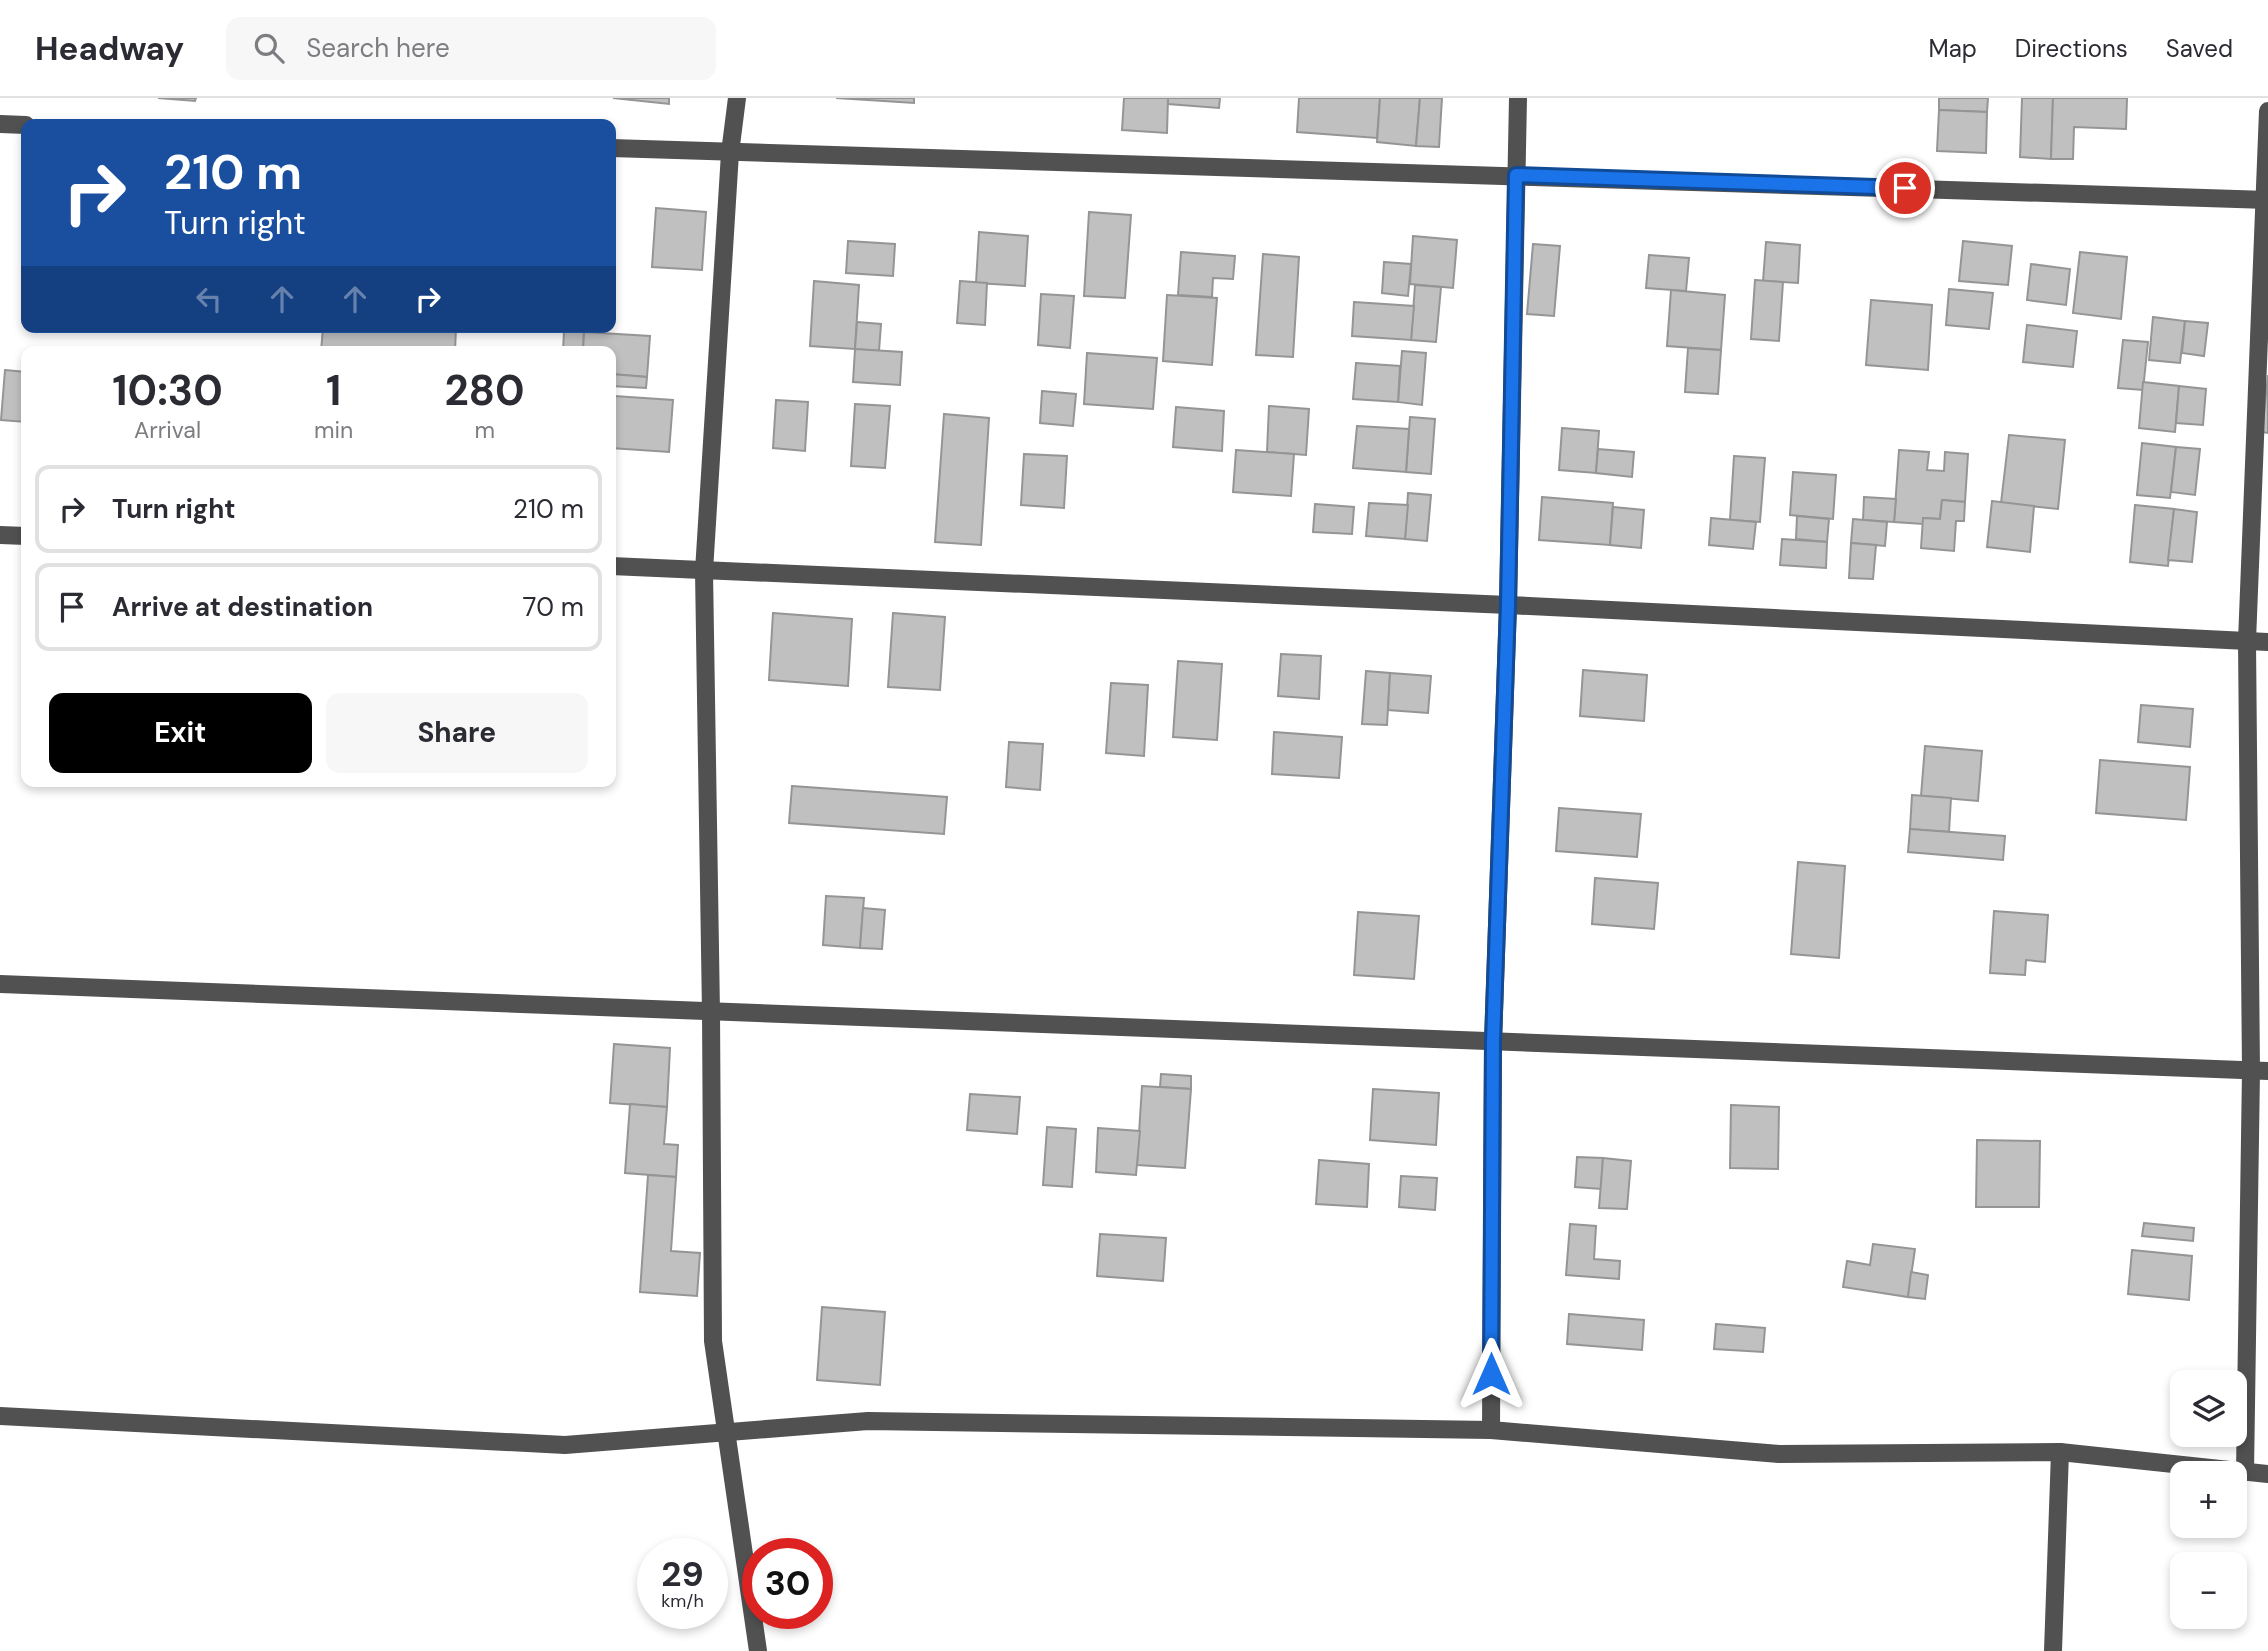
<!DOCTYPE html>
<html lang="en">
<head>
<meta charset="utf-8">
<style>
  body { margin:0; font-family:"DM Sans",sans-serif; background:#f7f7f7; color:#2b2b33; height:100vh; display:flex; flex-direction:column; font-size:26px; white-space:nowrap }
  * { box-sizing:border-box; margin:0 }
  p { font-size:23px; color:#7c7c81 }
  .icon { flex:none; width:38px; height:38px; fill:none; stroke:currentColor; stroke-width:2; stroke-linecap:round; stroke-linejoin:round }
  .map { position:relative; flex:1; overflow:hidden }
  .panel { position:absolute; left:21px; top:248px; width:595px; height:441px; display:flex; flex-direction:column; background:#fff; border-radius:14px; box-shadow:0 4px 10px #0003 }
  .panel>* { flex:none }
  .hud { position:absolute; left:21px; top:21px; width:595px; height:214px; border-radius:14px; box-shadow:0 4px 10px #0003; background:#1a4fa0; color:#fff; overflow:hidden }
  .controls { position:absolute; left:2170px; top:1272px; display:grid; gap:14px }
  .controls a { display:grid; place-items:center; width:77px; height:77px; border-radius:14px; background:#fff; box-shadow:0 4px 10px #0003; font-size:35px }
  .speed { position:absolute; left:637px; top:1440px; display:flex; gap:14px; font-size:35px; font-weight:700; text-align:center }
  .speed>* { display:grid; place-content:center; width:91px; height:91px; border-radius:50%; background:#fff; box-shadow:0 4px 10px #0003; line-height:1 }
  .speed small { font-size:18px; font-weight:400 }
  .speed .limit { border:10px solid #d22; background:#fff; color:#111 }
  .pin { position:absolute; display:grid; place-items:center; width:60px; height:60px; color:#fff; margin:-30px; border:4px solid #fff; border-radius:50%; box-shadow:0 2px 7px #0007 }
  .me { position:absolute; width:77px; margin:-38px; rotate:0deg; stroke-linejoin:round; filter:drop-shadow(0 0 5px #0008) }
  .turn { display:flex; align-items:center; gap:24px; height:147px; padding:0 28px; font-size:32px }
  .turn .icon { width:91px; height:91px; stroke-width:2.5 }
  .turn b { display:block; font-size:49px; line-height:60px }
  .lanes { display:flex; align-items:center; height:66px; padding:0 28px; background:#0003; justify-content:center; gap:35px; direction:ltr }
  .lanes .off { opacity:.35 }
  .eta { display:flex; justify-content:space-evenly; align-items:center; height:119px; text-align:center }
  .eta b { font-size:42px; font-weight:700; line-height:49px }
  .button { display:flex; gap:14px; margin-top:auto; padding:14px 28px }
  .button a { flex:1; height:80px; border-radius:14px; background:#000; color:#fff; font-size:28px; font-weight:700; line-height:80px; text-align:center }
  .button a+a { background:#f7f7f7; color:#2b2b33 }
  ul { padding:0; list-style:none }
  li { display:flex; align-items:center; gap:21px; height:88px; margin:0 14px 10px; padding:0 14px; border:4px solid #e1e1e2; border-radius:14px }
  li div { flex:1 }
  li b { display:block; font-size:26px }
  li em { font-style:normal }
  header { display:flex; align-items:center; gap:42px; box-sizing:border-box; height:98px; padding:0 35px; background:#fff; border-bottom:2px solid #e1e1e2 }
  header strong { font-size:33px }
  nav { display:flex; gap:38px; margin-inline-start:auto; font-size:24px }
  .search { width:490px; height:63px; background:#f7f7f7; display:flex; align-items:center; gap:18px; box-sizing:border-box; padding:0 24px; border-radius:14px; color:#7c7c81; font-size:26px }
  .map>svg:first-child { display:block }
  .building { fill:#c0c0c0; stroke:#959595; stroke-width:2 }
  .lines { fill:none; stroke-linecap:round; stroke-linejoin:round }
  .minor { stroke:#515151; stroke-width:18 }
  .route-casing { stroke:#114b97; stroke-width:18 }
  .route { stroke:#1a73e8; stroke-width:12 }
</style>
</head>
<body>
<header>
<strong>Headway</strong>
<div class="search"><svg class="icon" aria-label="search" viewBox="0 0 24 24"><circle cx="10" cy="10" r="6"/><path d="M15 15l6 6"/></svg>Search here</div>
<nav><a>Map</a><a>Directions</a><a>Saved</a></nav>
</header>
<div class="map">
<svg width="2268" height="1553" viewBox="0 0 2268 1553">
  <rect width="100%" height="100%" fill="#fff"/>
  <g class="building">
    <polygon points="158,0 196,0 195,3"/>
    <polygon points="613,0 669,0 669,6"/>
    <polygon points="836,0 914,0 914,5"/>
    <polygon points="1124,0 1168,0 1167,35 1122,32"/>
    <polygon points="1168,0 1220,0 1219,10 1168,6"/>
    <polygon points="1299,0 1380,0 1377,40 1297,34"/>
    <polygon points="1380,0 1420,0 1416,48 1377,44"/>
    <polygon points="1420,0 1442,0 1439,49 1416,48"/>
    <polygon points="1939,0 1988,0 1987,14 1939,12"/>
    <polygon points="2022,0 2053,0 2051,61 2020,59"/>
    <polygon points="2053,0 2127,0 2126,31 2074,29 2073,61 2051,61"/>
    <polygon points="1939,12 1987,14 1986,55 1937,53"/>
    <polygon points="656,110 706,114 702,172 652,169"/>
    <polygon points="1089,114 1131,117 1125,200 1084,198"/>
    <polygon points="979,134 1028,138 1025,188 976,185"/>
    <polygon points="1413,138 1457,142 1453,190 1410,186"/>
    <polygon points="848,143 895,146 893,178 846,175"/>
    <polygon points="1963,143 2012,148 2008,187 1959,183"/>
    <polygon points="1766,144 1800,147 1798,185 1763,183"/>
    <polygon points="1533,146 1560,148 1554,218 1527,216"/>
    <polygon points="1181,154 1235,158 1233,181 1213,180 1212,199 1178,197"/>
    <polygon points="2080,154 2127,159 2121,221 2073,215"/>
    <polygon points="1263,156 1299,159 1293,259 1256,257"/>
    <polygon points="1649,157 1689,160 1686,193 1646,190"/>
    <polygon points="1384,164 1411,166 1408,198 1382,195"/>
    <polygon points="2031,166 2070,171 2066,207 2027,202"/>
    <polygon points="1755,182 1783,184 1779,243 1751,241"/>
    <polygon points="814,183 859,187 855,251 810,248"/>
    <polygon points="960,183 987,185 985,227 957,225"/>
    <polygon points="1415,187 1441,189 1436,244 1411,242"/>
    <polygon points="1949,191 1993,195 1989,231 1946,227"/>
    <polygon points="1671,192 1725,197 1721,252 1667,248"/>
    <polygon points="1041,196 1074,198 1070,250 1038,247"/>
    <polygon points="1167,197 1217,200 1212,267 1163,263"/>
    <polygon points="1871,202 1932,207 1928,272 1866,267"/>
    <polygon points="1354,204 1414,208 1411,242 1352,238"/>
    <polygon points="2153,219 2185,223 2180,265 2149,262"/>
    <polygon points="2185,223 2208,225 2204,258 2182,255"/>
    <polygon points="857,224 881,226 879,253 855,251"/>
    <polygon points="2027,227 2077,233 2073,269 2023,264"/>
    <polygon points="323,229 456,229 455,254 321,254"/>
    <polygon points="564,233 584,234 583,254 563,254"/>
    <polygon points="584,234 650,238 647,279 611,276 611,254 583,254"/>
    <polygon points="2123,242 2148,244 2143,292 2118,290"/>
    <polygon points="1688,250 1721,252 1718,296 1685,294"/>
    <polygon points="855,251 902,254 900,287 853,284"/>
    <polygon points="1402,253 1426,255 1422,307 1398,304"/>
    <polygon points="1087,255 1157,260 1153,311 1084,306"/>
    <polygon points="1356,265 1400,268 1398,304 1353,301"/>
    <polygon points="5,272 26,274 26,324 1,322"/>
    <polygon points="611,276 647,279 646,290 611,288"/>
    <polygon points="2268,277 2268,335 2262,334"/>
    <polygon points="2143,284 2179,288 2175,334 2139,330"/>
    <polygon points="2179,288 2206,291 2203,327 2176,325"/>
    <polygon points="1042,293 1076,296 1073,328 1040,325"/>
    <polygon points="614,298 673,302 669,354 611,350"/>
    <polygon points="776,302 808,304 805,353 773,350"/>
    <polygon points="855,306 890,308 885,370 851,368"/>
    <polygon points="1269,308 1309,311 1306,357 1267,354"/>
    <polygon points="1176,309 1224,313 1222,353 1173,349"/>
    <polygon points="944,316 989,320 981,447 935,444"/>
    <polygon points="1410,319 1435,321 1431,376 1406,374"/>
    <polygon points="1357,328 1409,331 1406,374 1353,370"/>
    <polygon points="1562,330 1599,333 1596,375 1559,372"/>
    <polygon points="2009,337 2065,342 2058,411 2001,405"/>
    <polygon points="2142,345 2176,349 2170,400 2137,397"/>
    <polygon points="2176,349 2200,351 2195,397 2171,394"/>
    <polygon points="1598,351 1634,354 1632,379 1596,375"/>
    <polygon points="1236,352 1294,356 1291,398 1233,394"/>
    <polygon points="1899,352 1929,354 1927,372 1944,373 1945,354 1968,356 1965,404 1942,402 1940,421 1923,420 1923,426 1894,424"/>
    <polygon points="1024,356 1067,358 1064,410 1021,407"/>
    <polygon points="1734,358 1765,360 1760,424 1730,422"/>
    <polygon points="1793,374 1836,377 1833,421 1790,417"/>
    <polygon points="1408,395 1431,397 1427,443 1405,441"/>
    <polygon points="1542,399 1613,405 1610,447 1539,442"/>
    <polygon points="1864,399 1896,401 1894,424 1863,422"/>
    <polygon points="1942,402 1965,404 1964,423 1956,423 1954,453 1921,450 1923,420 1940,421"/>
    <polygon points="1992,403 2034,408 2030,454 1987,449"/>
    <polygon points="1369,405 1408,407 1405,441 1366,438"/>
    <polygon points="1315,406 1354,409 1352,436 1313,434"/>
    <polygon points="2135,407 2174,411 2168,468 2130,464"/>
    <polygon points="1613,409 1644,412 1641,450 1610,447"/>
    <polygon points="2174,411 2197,414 2192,464 2168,462"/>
    <polygon points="1797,418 1829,421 1827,444 1796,441"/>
    <polygon points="1711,420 1756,424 1753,451 1709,447"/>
    <polygon points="1853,421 1887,424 1885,448 1851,445"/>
    <polygon points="1782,441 1827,444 1826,470 1780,467"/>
    <polygon points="1851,445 1876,447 1873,481 1849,480"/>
    <polygon points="773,515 852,521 848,588 769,582"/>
    <polygon points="893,515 945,519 940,592 888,589"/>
    <polygon points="1281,556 1321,558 1319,601 1278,598"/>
    <polygon points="1178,563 1222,566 1217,642 1173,639"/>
    <polygon points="1583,572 1647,577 1644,623 1580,618"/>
    <polygon points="1366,573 1390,575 1387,627 1362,626"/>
    <polygon points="1390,575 1431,578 1428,615 1388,612"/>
    <polygon points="1111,585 1148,587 1144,658 1106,655"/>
    <polygon points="2141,607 2193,611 2190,649 2138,644"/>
    <polygon points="1274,634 1342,639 1339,680 1272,676"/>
    <polygon points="1009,644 1043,646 1040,692 1006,689"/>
    <polygon points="1925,648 1982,653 1978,703 1921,698"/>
    <polygon points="2100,662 2190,669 2186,722 2096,715"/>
    <polygon points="792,688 947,699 944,736 789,725"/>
    <polygon points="1912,697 1951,700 1949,734 1910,731"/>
    <polygon points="1559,710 1641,716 1637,759 1556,753"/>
    <polygon points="1910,731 2005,738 2003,762 1908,754"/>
    <polygon points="1798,764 1845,768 1839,860 1791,856"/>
    <polygon points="1595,780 1658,785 1654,831 1592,826"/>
    <polygon points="826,798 864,800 860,850 823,847"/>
    <polygon points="863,810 885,812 882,851 860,850"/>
    <polygon points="1994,813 2048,817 2045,864 2026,862 2025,877 1990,875"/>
    <polygon points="1358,814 1419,818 1414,881 1354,877"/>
    <polygon points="614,946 670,950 667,1009 610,1005"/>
    <polygon points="1161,976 1191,978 1191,991 1160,989"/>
    <polygon points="1142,988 1191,991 1185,1070 1137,1067"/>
    <polygon points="1373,991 1439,995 1436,1047 1370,1042"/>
    <polygon points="970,996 1020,999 1017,1036 967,1032"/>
    <polygon points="630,1006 667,1009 664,1046 678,1047 676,1079 625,1075"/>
    <polygon points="1731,1007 1779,1009 1778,1071 1730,1070"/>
    <polygon points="1047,1029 1076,1031 1072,1089 1043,1087"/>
    <polygon points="1098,1030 1140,1033 1136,1077 1096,1074"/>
    <polygon points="1977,1042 2040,1043 2039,1109 1976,1109"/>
    <polygon points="1577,1059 1603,1060 1601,1091 1575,1089"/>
    <polygon points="1603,1060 1631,1063 1627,1111 1599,1110"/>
    <polygon points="1319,1062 1369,1066 1367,1109 1316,1106"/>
    <polygon points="648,1077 676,1079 671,1153 700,1155 697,1198 640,1194"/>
    <polygon points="1401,1078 1437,1080 1435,1112 1399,1109"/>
    <polygon points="2144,1125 2194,1130 2193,1143 2142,1138"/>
    <polygon points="1570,1126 1596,1128 1594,1161 1620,1163 1619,1181 1566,1177"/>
    <polygon points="1100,1136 1166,1140 1163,1183 1097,1178"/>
    <polygon points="1873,1146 1915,1151 1908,1199 1843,1189 1847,1163 1870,1167"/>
    <polygon points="2132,1152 2192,1158 2189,1202 2128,1196"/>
    <polygon points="1911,1174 1928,1177 1925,1201 1908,1199"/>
    <polygon points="822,1209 885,1214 880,1287 817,1282"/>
    <polygon points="1569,1216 1644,1222 1642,1252 1567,1246"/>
    <polygon points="1716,1226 1765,1230 1763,1254 1714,1251"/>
  </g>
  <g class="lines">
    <g class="minor">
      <polyline points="737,0 730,55 704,473 711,914 713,1243 758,1553"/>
      <polyline points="0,26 26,27"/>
      <polyline points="611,50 2268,102"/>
      <polyline points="0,437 26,438"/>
      <polyline points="611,468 1508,507 2268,544"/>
      <polyline points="0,886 2268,973"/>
      <polyline points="0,1318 565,1347 868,1323 1491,1332 1779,1356 2060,1354 2268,1376"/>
      <polyline points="1491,1332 1493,944 1508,507 1518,0"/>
      <polyline points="2245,1374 2251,973 2247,543 2268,13"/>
      <polyline points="2053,1553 2060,1354"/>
    </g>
  </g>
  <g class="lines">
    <defs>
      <polyline id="route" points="1491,1276 1493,944 1508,507 1516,77 1905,90"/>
    </defs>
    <use href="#route" class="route-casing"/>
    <use href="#route" class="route"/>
  </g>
</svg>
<div class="controls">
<a><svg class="icon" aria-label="layers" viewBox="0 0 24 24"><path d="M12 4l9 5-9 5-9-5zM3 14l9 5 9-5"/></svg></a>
<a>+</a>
<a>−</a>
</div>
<div class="speed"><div>29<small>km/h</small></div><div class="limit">30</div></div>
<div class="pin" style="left:1905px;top:90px;background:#d93025"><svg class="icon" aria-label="arrive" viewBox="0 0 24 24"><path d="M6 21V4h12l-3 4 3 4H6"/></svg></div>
<svg class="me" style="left:1491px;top:1276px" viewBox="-20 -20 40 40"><path d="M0-17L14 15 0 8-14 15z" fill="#1a73e8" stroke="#fff" stroke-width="4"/></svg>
<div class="hud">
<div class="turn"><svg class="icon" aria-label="right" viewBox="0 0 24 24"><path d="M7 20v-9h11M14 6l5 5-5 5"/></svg><div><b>210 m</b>Turn right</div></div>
<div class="lanes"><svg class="icon off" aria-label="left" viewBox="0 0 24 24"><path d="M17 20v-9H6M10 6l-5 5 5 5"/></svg><svg class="icon off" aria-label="ahead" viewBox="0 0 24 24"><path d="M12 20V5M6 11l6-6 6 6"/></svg><svg class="icon off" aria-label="ahead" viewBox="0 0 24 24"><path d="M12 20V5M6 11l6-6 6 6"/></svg><svg class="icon" aria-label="right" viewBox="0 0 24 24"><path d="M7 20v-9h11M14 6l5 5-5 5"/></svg></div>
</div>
<section class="panel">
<div class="eta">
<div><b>10:30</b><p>Arrival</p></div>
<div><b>1</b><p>min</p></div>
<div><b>280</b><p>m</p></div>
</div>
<ul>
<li><svg class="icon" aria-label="right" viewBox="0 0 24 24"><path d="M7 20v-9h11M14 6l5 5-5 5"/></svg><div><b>Turn right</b></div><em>210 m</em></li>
<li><svg class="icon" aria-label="arrive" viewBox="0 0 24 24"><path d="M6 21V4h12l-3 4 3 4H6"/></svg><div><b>Arrive at destination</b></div><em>70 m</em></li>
</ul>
<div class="button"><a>Exit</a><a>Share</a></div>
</section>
</div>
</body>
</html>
